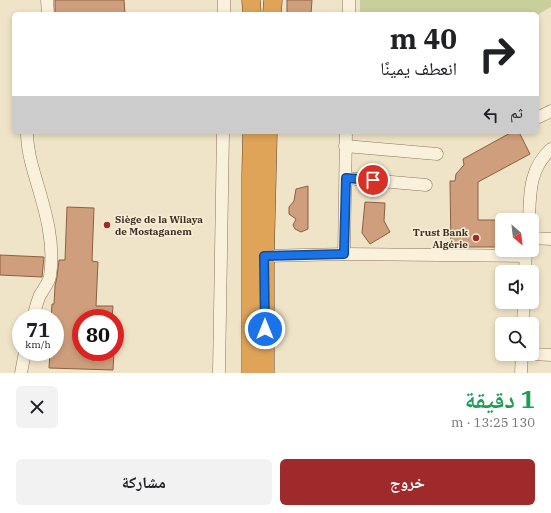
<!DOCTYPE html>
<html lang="ar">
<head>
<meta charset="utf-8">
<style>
  body { margin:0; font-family:"IBM Plex Serif","Noto Naskh Arabic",serif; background:#f2f2f2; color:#202124; direction:rtl; height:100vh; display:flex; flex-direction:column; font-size:15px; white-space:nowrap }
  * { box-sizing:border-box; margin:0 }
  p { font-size:13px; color:#757577 }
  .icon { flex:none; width:22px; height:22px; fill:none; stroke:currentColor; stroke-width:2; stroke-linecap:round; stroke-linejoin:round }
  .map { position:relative; height:373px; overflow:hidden; direction:ltr }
  .drawer { display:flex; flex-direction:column; background:#fff; flex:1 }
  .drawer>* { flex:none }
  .top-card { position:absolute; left:12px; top:12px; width:527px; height:122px; border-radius:6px; box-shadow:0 2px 6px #0003; direction:rtl; background:#fff; color:#202124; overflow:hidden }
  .needle { width:26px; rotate:152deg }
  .fabs { position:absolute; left:495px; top:213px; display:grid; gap:8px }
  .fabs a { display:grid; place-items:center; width:44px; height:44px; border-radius:6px; background:#fff; box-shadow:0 2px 6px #0003; font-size:20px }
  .speed { position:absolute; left:12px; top:309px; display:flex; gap:8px; font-size:20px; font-weight:700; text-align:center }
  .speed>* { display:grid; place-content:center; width:52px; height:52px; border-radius:50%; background:#fff; box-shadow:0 2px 6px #0003; line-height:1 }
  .speed small { font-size:10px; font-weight:400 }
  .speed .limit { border:6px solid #d22; background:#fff; color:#111 }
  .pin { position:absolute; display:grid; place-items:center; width:34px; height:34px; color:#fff; margin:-17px; border:2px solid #fff; border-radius:50%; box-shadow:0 1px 4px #0007 }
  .me { position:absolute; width:44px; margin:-22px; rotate:0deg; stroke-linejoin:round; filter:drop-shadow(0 0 3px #0008) }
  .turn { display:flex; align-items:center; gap:14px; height:84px; padding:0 16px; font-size:18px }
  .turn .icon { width:52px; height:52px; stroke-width:2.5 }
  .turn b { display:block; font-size:28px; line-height:34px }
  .then { display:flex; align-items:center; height:38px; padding:0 16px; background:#0003; gap:8px; font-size:15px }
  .round { display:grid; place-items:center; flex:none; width:42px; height:42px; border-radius:6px; background:#f2f2f2 }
  .overview { display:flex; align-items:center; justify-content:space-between; height:68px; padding:0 16px }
  h1 { font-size:24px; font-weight:700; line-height:30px; color:#1e9e55 }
  .cta { display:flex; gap:8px; margin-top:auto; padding:8px 16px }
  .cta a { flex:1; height:46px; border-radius:6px; background:#9e2a2b; color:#fff; font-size:16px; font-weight:700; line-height:46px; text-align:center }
  .cta a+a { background:#f2f2f2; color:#202124 }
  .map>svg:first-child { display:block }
  .green { fill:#c9cf9b }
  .building { fill:#cf9f7d; stroke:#8d5f41 }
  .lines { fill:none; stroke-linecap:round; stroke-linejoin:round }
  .minor-casing { stroke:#8d765c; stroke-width:13 }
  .highway-casing { stroke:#5b4430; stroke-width:19 }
  .minor { stroke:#faf1dc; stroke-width:12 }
  .highway { stroke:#e0a458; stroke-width:18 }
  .route-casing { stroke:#114b97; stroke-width:10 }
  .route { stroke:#1a73e8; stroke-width:7 }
  .poi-dot { fill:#9e2a2b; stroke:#f7eed8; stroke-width:1.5 }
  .labels { text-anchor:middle; stroke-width:3; stroke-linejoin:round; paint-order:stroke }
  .poi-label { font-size:10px; font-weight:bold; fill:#3d2e20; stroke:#f7eed8; text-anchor:start }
</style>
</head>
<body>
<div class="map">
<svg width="551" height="373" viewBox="0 0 551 373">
  <rect width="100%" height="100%" fill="#f0e4c8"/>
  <polygon class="green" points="360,0 551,0 551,7 537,15 537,14 360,14"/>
  <g class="building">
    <polygon points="55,0 124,0 125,14 55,14"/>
    <polygon points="287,0 312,0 311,14 287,14"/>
    <polygon points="512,132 519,132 530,154 478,182 478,220 500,220 500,247 451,247 450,181 455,181 456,174 464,165 463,159"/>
    <polygon points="308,186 308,229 301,232 295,229 293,225 296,219 289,214 289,207 294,201 296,189"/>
    <polygon points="365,202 385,203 384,221 390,232 370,244 362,233"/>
    <polygon points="67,207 94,208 92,261 98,262 96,306 113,306 112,318 81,318 81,352 114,352 113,370 49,368 50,352 55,352 55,318 51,318 52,304 54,304 55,286 57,277 59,260 65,260"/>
    <polygon points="0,255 44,257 42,277 0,275"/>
  </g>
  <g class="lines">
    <defs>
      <g id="minor">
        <polyline points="47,0 48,14"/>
        <polyline points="224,14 224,0"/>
        <polyline points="349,14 349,0"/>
        <polyline points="539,117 551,111"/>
        <path d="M27,132C27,150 32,166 37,183C46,213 55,244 50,276C49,283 44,288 40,295C37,302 35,310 33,318"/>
        <polyline points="345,146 437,154"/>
        <polyline points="346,178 426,185"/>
        <path d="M529,220C530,193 529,169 551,149"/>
        <polyline points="532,238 551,239"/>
        <polyline points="344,254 346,132"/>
        <polyline points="265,256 344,254 526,256"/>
        <polyline points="525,272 526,250"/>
        <polyline points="523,324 524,302"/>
        <polyline points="532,354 551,355"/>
        <polyline points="21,373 25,352"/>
        <polyline points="219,373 223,132"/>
        <polyline points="521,373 522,354"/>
      </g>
      <g id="highway">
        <polyline points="251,0 252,14"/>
        <polyline points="272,14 273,0"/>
        <polyline points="251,373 251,176 252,132"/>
        <polyline points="265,373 265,256 268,132"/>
      </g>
    </defs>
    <use href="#minor" class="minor-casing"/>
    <use href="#highway" class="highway-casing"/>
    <use href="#minor" class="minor"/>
    <use href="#highway" class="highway"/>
  </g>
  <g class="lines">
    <defs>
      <polyline id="route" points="265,329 264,256 344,254 346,178 373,180"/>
    </defs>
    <use href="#route" class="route-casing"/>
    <use href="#route" class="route"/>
  </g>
  <g class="poi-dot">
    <circle cx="107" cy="225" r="4"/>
    <circle cx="476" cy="238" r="4"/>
  </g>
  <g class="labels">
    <g class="poi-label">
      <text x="115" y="223">Siège de la Wilaya<tspan x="115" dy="12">de Mostaganem</tspan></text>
      <text x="468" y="236" text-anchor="end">Trust Bank<tspan x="468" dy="12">Algérie</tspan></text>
    </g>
  </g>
</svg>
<div class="fabs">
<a><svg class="needle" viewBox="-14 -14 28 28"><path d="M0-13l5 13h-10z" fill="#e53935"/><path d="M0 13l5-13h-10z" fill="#757577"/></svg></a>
<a><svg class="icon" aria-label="sound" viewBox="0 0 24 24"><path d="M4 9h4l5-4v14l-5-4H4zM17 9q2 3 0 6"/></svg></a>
<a><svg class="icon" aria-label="search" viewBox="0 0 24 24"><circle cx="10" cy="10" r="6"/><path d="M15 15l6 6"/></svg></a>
</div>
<div class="speed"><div>71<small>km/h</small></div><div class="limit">80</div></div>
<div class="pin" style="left:373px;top:180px;background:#d93025"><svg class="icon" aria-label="arrive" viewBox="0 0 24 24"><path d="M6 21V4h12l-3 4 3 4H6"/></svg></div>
<svg class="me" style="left:265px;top:329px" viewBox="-20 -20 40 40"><circle r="17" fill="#1a73e8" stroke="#fff" stroke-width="3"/><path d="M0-11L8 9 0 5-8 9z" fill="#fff"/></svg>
<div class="top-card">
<div class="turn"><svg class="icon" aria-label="right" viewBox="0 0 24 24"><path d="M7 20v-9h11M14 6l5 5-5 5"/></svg><div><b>40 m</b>انعطف يمينًا</div></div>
<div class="then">ثم<svg class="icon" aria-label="left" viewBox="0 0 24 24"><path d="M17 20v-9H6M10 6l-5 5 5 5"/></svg></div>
</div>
</div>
<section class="drawer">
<div class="overview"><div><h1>1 دقيقة</h1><p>130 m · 13:25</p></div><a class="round"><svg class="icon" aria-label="close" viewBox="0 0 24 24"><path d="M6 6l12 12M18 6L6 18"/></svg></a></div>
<div class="cta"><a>خروج</a><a>مشاركة</a></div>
</section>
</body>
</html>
